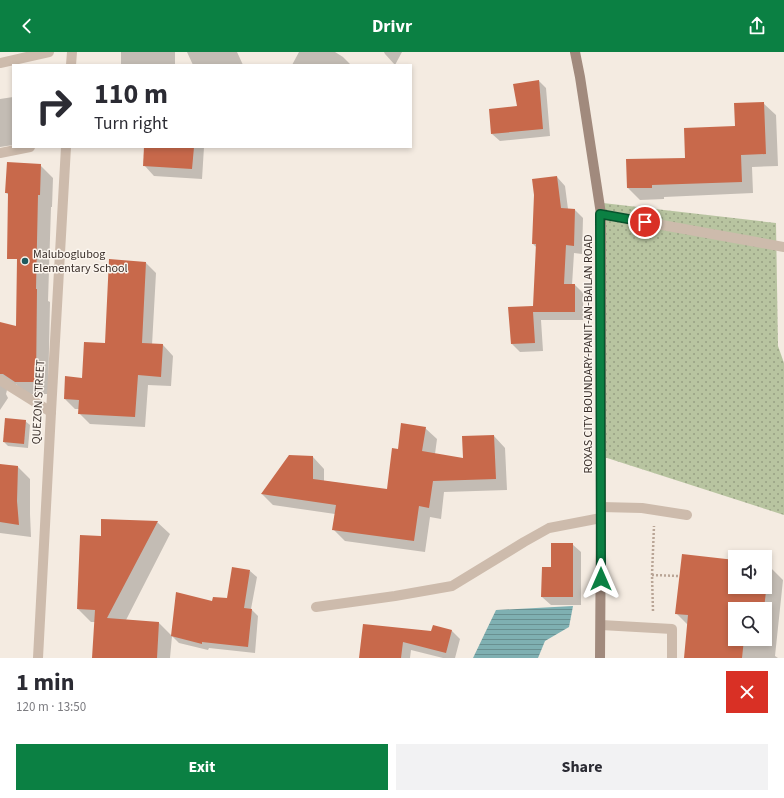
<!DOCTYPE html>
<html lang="en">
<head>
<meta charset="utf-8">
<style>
  body { margin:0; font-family:"Source Sans 3",sans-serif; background:#f2f2f3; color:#2b2b33; height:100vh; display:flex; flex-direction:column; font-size:15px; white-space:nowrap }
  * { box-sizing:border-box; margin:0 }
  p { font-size:13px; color:#7c7c81 }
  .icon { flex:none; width:22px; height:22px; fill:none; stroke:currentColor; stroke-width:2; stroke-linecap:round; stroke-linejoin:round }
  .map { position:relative; height:606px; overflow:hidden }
  .details { display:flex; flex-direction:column; background:#fff; flex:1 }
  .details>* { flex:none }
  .top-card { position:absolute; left:12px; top:12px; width:400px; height:84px; border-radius:0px; box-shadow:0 2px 6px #0003; background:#fff; color:#2b2b33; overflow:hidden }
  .fabs { position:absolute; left:728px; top:498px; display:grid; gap:8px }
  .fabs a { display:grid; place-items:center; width:44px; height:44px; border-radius:0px; background:#fff; box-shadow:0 2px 6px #0003; font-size:20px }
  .pin { position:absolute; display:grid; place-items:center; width:34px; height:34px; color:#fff; margin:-17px; border:2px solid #fff; border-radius:50%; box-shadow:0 1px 4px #0007 }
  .me { position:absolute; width:44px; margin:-22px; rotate:0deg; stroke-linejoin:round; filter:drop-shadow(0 0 3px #0008) }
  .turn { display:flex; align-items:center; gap:14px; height:84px; padding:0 16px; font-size:18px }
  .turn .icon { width:52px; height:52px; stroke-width:2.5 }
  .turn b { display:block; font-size:28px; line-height:34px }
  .round { display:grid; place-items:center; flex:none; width:42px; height:42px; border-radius:0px; background:#f2f2f3 }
  .headline { display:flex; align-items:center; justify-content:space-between; height:68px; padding:0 16px }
  h1 { font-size:24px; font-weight:700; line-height:30px }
  .cta { display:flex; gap:8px; margin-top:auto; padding:8px 16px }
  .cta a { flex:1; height:46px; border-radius:0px; background:#0b8043; color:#fff; font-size:16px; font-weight:700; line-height:46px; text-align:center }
  .cta a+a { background:#f2f2f3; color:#2b2b33 }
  header { display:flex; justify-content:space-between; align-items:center; height:52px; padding:0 16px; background:#0b8043; color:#fff; font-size:18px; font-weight:700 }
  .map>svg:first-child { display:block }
  .grass { fill:url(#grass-dots) }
  .water { fill:url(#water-rules) }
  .shadow { fill:#0003; fill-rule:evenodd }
  .building { fill:#c8694b }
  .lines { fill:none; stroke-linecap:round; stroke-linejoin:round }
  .path { stroke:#b9a596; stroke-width:2.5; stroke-dasharray:2 2; stroke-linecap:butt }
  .lane { stroke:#cdbbac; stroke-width:10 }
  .street { stroke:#cdbbac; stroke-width:10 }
  .secondary { stroke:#a18a7d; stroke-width:10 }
  .route-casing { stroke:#07532c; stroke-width:10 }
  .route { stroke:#0b8043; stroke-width:7 }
  .poi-dot { fill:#1f5a5e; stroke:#fbf5ee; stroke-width:1.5 }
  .labels { text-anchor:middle; stroke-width:3; stroke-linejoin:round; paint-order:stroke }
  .poi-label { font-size:12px; fill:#3b302b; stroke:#fbf5ee; text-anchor:start }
  .street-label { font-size:12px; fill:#3b302b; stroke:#fbf5ee }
</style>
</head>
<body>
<header><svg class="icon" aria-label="back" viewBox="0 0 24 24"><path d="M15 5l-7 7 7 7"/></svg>Drivr<svg class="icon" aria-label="share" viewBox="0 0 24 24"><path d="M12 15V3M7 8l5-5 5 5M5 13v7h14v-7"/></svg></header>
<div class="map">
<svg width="784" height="606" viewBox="0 0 784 606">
  <defs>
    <pattern id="grass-dots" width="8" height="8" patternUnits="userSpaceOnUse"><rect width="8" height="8" fill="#b8c4a0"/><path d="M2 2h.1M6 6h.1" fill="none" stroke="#97a083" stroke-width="1.8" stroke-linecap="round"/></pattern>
    <pattern id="water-rules" width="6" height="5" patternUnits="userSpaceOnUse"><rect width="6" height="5" fill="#7fb0b2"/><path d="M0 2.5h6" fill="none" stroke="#699091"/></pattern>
  </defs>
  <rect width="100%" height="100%" fill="#f4ebe1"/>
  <polygon class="grass" points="603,151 776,171 778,294 784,311 784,463 604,405"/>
  <polygon class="water" points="573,554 569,575 545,589 538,606 473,606 496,558"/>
  <g class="shadow">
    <rect x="121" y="0" width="54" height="13"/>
    <polygon points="187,0 237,0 243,13 193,13"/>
    <polygon points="299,0 335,0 343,5 351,13 292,13"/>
    <polygon points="384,0 402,0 395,13 385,2"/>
    <polygon points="539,29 546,36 550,84 500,89 492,82 518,55"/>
    <polygon points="13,45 13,93 0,95 0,47"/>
    <polygon points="763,51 776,63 778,114 752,115 753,141 664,145 664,147 640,148 628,136 686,106 736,75"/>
    <polygon points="145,95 204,95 202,127 154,124 144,113"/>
    <polygon points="40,113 53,126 52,155 51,155 48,249 50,250 48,342 29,342 22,338 16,332 14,334 7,338 6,342 8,346 0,358 0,271 17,277 18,208 8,199 9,143 6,141"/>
    <polygon points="557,125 565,134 568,157 575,158 583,166 582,202 574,201 572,233 575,233 583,241 583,268 541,268 543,299 520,300 512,292 534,255 537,196 533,192"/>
    <polygon points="146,211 156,221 152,293 163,293 173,304 171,334 148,333 145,375 90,372 79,361 80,357 75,357 65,347 83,327 106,292"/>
    <polygon points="25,369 30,373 28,396 8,394 4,390"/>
    <polygon points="425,376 437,387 435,402 464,407 494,384 505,396 507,438 444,440 441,467 430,465 425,500 345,489 333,477 335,462 273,453 262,442 313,405 324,417 324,429 388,438 399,398"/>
    <polygon points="0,413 17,414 30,427 30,462 31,485 0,481"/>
    <polygon points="157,470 170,482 126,568 159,571 172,584 213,550 228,547 250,519 257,525 251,557 258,564 255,601 209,596 208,598 179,591 172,584 170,606 93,606 95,570 91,570 78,557 102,485"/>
    <polygon points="572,492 581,500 581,553 551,553 542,545 552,516"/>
    <path d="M735,509V535H765V512L768,513L783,528L775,604L778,606H685L688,573L676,561ZM735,557H765V587H735Z"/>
    <polygon points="364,573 432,580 452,579 460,587 455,606 443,606 411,598 410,606 360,606"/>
  </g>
  <g class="building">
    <polygon points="539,28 543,77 491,82 489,57 517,54 513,32"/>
    <polygon points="764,50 766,102 741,103 742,130 652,133 652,136 627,136 626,107 685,106 684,76 735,74 734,51"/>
    <polygon points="144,95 194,95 192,117 143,114"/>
    <polygon points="7,110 41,112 40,143 38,143 36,237 37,237 36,330 15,330 3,322 0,322 0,270 16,274 17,207 7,207 8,141 5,141"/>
    <polygon points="557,124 561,156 575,157 574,194 566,193 564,232 575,232 575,260 533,260 535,291 511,292 508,255 533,254 536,192 532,192 534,143 532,127"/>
    <polygon points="109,207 146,210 142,291 163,292 161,325 138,323 135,365 78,362 79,348 64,347 65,324 82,326 84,290 105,291"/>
    <polygon points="5,366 26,368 24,392 3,390"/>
    <polygon points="401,371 426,375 422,399 463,406 462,384 494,383 496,427 433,429 429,456 419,454 414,489 332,478 336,453 261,442 289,403 313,404 313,427 387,437 392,396 398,397"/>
    <polygon points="0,412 18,414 17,449 19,473 0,470"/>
    <polygon points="101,467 158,469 107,566 159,570 157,606 92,606 95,558 77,557 80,483 101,484"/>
    <polygon points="551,491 573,491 573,545 541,545 542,515 551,515"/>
    <polygon points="682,502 735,508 735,535 765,535 765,511 769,512 764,557 735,557 735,587 744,587 742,606 684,606 688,563 675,562"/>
    <polygon points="232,515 250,518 244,556 252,557 248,595 202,590 202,592 171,584 176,540 212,549 213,545 227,546"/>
    <polygon points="363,572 431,579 433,573 452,578 446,601 403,590 401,606 359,606"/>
  </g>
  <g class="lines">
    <g class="path">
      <polyline points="652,523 679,524"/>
      <polyline points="653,559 652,523 654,474"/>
    </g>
    <g class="lane">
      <polyline points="0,101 30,95"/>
      <polyline points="601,162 784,195"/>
      <polyline points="601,455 642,456 687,463"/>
      <polyline points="601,573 672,577 672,606"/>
    </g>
    <g class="street">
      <polyline points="0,11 49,0"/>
      <polyline points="71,13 72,0"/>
      <polyline points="0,328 51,360"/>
      <polyline points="316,555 395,544 452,534 524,490 549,476 601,466"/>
      <polyline points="38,606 51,360 66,95"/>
    </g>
    <polyline class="secondary" points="575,0 580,25 601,162 601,466 600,606"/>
  </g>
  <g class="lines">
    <defs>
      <polyline id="route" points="601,527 600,162 645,170"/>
    </defs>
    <use href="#route" class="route-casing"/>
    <use href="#route" class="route"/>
  </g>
  <circle class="poi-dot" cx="25" cy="209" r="4"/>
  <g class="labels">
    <g class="poi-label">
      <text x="33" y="206">Maluboglubog<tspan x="33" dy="14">Elementary School</tspan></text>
    </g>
    <g class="street-label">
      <text transform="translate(588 302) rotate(-90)" y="4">ROXAS CITY BOUNDARY-PANIT-AN-BAILAN ROAD</text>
      <text transform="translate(38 350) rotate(-87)" y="4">QUEZON STREET</text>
    </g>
  </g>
</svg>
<div class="fabs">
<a><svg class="icon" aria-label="sound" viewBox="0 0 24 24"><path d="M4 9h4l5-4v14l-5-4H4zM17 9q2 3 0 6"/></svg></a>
<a><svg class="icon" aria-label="search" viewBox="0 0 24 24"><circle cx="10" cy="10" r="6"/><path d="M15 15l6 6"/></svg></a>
</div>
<div class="pin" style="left:645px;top:170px;background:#d93025"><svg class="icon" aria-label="arrive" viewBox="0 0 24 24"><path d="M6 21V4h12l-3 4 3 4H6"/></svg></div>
<svg class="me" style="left:601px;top:527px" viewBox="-20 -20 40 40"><path d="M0-17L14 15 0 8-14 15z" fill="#0b8043" stroke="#fff" stroke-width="4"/></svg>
<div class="top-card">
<div class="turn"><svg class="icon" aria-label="right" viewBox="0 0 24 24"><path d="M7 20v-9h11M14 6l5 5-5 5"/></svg><div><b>110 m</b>Turn right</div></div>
</div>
</div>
<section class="details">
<div class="headline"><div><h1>1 min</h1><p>120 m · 13:50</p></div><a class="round" style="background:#d93025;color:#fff"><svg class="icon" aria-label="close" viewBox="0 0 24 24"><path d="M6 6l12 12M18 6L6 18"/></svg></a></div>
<div class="cta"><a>Exit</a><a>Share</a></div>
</section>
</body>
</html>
